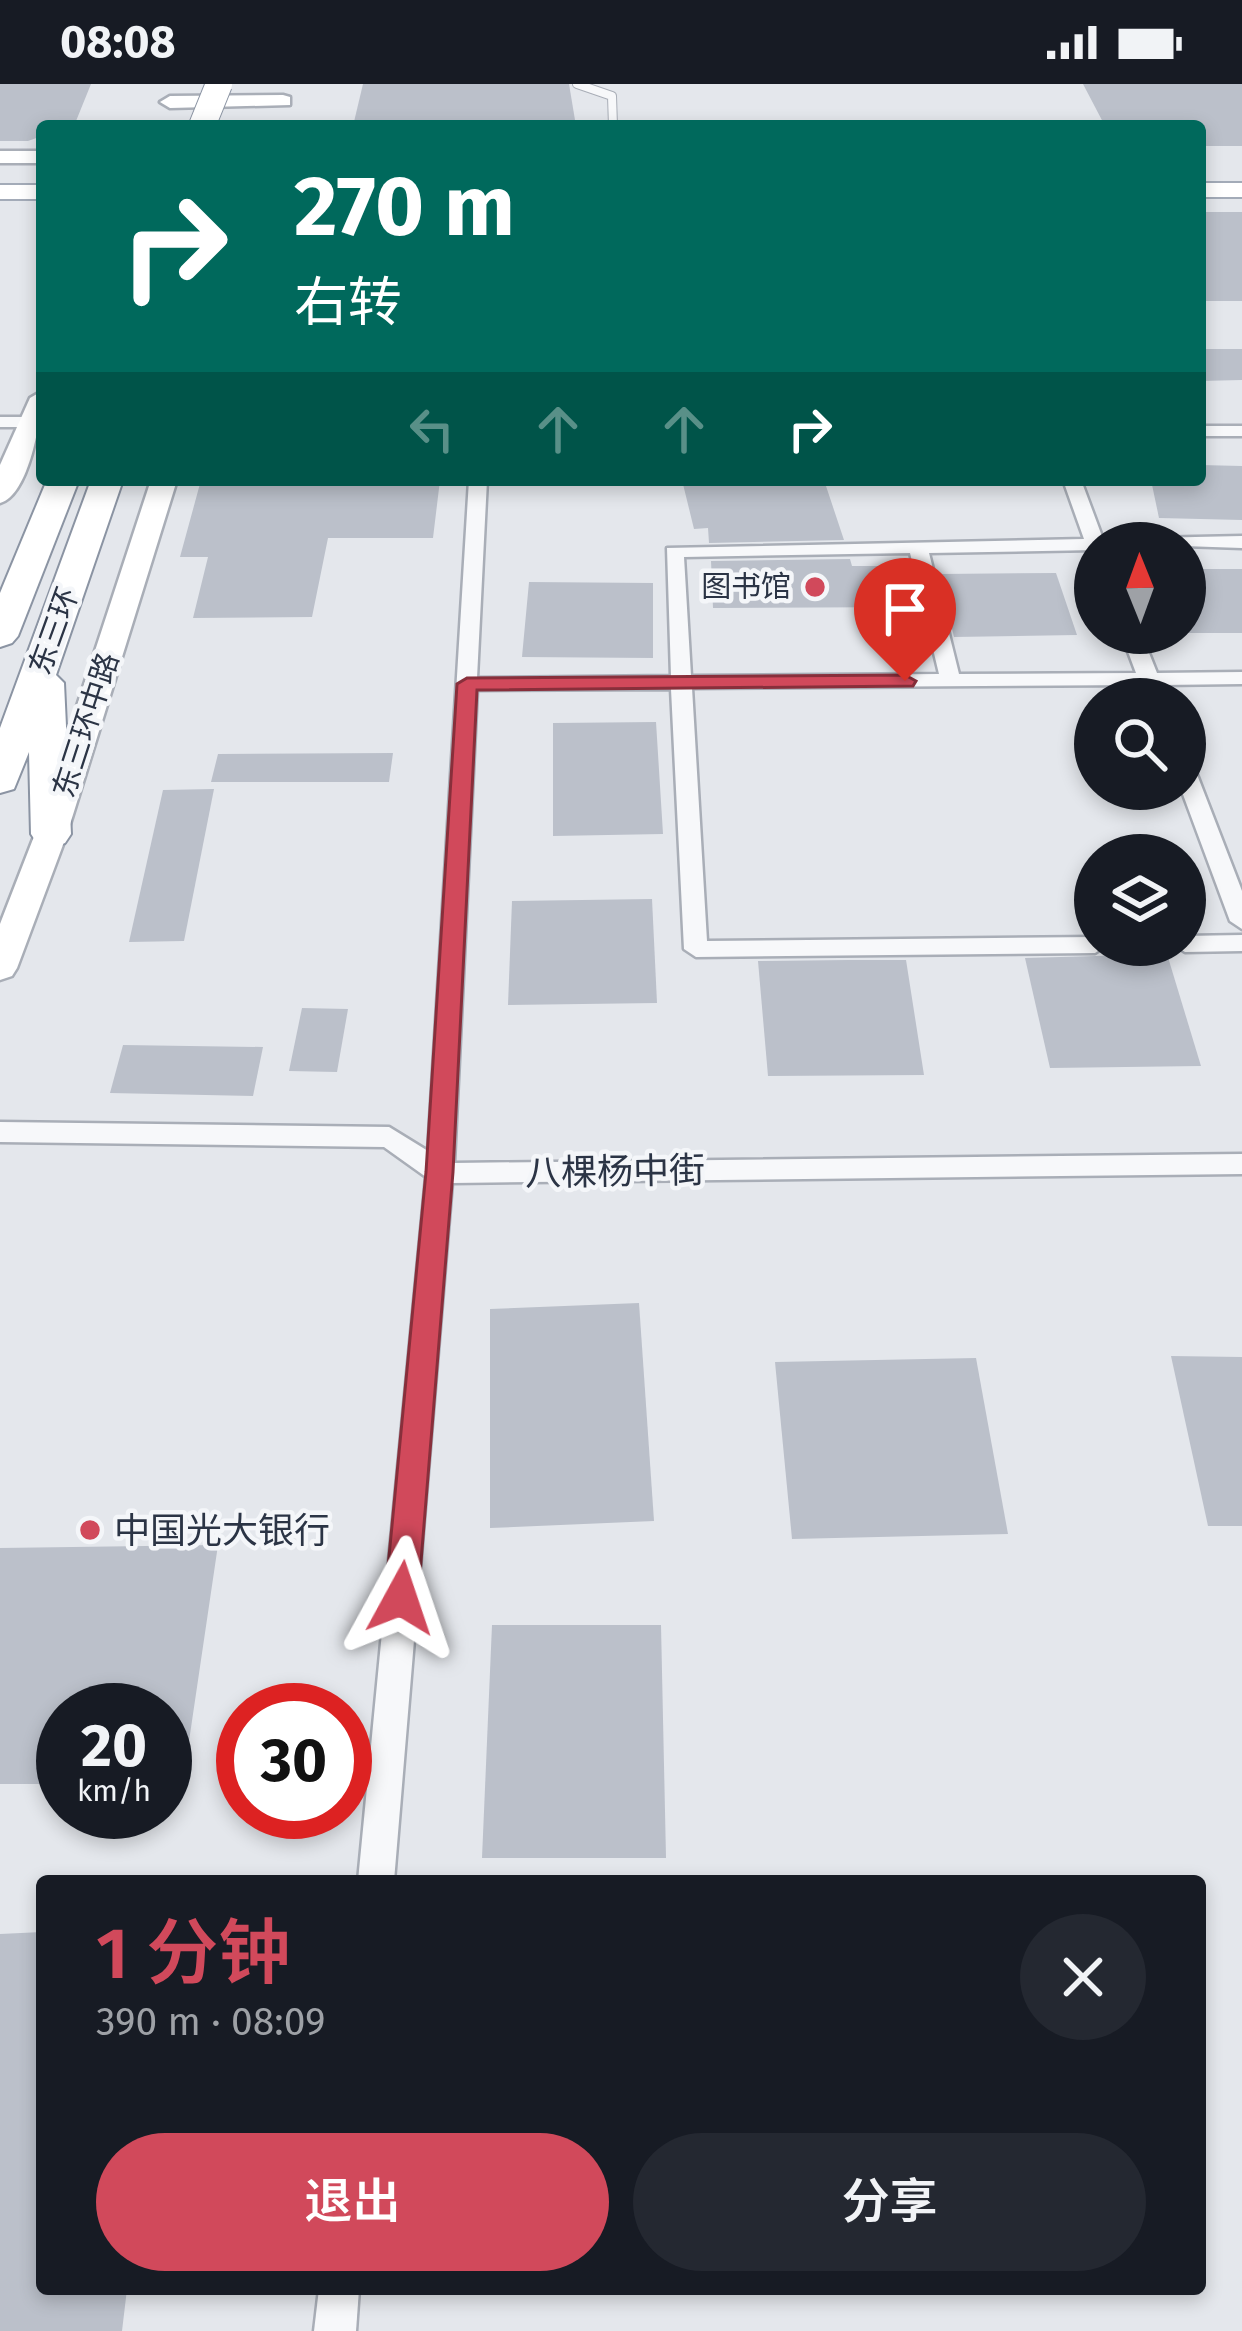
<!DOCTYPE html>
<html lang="zh">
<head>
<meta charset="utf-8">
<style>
  body { margin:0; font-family:"Fira Sans","Noto Sans SC",sans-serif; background:#242831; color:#f1f3f6; height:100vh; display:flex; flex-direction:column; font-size:45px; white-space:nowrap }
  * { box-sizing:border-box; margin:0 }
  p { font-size:39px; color:#9ea1a6 }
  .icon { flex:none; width:66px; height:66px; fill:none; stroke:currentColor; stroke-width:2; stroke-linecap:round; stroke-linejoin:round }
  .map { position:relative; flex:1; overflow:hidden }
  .sheet { position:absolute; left:36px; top:1791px; width:1170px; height:420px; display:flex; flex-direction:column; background:#171b24; border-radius:12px; box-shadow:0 6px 18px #0003 }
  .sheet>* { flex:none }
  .guide { position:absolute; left:36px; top:36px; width:1170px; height:366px; border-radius:12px; box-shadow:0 6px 18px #0003; background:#00695c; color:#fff; overflow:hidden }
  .needle { width:78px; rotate:359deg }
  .fabs { position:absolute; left:1074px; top:438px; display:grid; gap:24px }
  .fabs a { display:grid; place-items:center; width:132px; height:132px; border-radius:50%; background:#171b24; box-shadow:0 6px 18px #0003; font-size:60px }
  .speed { position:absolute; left:36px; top:1599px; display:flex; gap:24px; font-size:60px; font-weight:700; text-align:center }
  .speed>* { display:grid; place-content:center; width:156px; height:156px; border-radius:50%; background:#171b24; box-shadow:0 6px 18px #0003; line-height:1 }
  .speed small { font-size:30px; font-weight:400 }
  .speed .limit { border:18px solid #d22; background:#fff; color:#111 }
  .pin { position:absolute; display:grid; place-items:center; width:102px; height:102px; color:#fff; margin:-123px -51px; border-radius:50% 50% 50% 0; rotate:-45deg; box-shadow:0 0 12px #0007 }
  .pin .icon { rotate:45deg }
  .me { position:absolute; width:132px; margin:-66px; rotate:5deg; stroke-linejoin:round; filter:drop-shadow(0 0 9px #0008) }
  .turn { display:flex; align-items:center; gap:42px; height:252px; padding:0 60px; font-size:54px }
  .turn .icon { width:156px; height:156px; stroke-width:2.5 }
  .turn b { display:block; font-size:84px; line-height:102px }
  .lanes { display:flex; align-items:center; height:114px; padding:0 60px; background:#0003; justify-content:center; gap:60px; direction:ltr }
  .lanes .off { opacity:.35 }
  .round { display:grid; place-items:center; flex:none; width:126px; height:126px; border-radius:63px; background:#242831 }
  .summary { display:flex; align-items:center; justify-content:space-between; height:204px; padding:0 60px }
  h1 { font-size:72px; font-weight:600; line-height:90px; color:#d1495b }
  .cta { display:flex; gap:24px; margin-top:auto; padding:24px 60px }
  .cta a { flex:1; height:138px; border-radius:72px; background:#d1495b; color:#fff; font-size:48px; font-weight:600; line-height:138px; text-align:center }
  .cta a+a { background:#242831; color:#f1f3f6 }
  .status { display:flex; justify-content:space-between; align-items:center; height:84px; padding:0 60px; background:#171b24; direction:ltr }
  .status svg { height:33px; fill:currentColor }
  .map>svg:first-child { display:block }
  .building { fill:#bbc0ca }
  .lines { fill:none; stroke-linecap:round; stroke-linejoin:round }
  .lane-casing { stroke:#a9aeb7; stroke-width:10 }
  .street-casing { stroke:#a9aeb7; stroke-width:5 }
  .secondary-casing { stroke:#a9aeb7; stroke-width:5 }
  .primary-casing { stroke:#a3abb8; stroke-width:4 }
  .highway-casing { stroke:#8b94a3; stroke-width:4 }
  .lane { stroke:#f7f8fa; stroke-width:8 }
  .street { fill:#f7f8fa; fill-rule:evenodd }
  .secondary { fill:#fff; fill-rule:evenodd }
  .primary { fill:#fff; fill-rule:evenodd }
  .highway { fill:#fff; fill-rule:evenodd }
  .highway-bridge-casing { stroke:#8b94a3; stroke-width:28; stroke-linecap:butt }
  .highway-bridge { stroke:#fff; stroke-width:26 }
  .route { fill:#d1495b; stroke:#882f3b; stroke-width:3 }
  .poi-dot { fill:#d1495b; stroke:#f4f6f9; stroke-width:4.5 }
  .labels { text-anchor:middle; stroke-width:9; stroke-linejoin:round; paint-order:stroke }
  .far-poi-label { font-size:30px; fill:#2b3445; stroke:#f4f6f9; text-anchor:end }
  .far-street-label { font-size:30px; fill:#2b3445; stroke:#f4f6f9 }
  .street-label { font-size:36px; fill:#2b3445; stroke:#f4f6f9 }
  .poi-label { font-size:36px; fill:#2b3445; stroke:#f4f6f9; text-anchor:start }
</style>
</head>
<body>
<div class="status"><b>08:08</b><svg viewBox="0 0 49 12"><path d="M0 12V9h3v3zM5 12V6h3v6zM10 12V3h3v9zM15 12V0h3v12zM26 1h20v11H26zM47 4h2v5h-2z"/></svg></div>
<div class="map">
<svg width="1242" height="2247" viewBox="0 0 1242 2247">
  <rect width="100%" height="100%" fill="#e4e7ec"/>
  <g class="building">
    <polygon points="0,0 91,0 74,42 42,42 42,52 28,57 0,57"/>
    <polygon points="363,0 569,0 576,42 353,42"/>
    <polygon points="1083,0 1242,0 1242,62 1200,62 1200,42 1105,42"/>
    <rect x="1200" y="128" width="42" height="89"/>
    <polygon points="1200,265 1242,265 1242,296 1200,297"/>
    <polygon points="1200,381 1242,382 1242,436 1159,434 1151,396 1200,396"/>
    <polygon points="201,396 440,396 433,454 328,454 312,533 193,534 208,473 180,473"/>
    <polygon points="682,396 824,396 844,456 709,459 708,444 694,445"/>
    <polygon points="850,475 852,482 908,482 918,523 713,524 711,477"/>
    <rect x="1185" y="485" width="57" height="64"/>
    <polygon points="1056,489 1077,551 954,553 939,490"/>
    <polygon points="529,498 653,499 653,574 522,573"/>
    <polygon points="656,638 663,750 553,752 553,639"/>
    <polygon points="393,669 389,698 211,698 218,670"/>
    <polygon points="214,705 184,857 129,858 163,706"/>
    <polygon points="652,815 657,919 508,921 512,817"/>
    <polygon points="1167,870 1201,982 1050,984 1025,874"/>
    <polygon points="848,876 906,876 924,991 768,992 758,877"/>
    <polygon points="302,924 348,925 337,988 289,987"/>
    <polygon points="123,961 263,963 253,1012 110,1009"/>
    <polygon points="639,1219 654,1437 490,1444 490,1225"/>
    <polygon points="1171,1272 1242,1273 1242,1442 1208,1442"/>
    <polygon points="976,1274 1008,1450 792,1455 775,1278"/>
    <polygon points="218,1461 180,1718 165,1717 165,1626 63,1626 63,1700 0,1700 0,1464"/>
    <polygon points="492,1541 661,1541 666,1774 482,1774"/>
    <polygon points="42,1848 42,2205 127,2205 122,2247 0,2247 0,1850"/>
  </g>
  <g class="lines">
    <defs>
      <polyline id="lane" points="577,0 612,12 613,42"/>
      <g id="street">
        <polygon points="0,333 32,333 41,338 32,343 0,343"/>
        <rect x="1200" y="342" width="42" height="10"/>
        <path d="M469,396H487L477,594L671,592L667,464L1084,455L1063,396H1081L1103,455L1242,452V464L1095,459V466L929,469L959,590L1136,589L1121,549H1141L1157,589L1242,588V600L1162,601L1167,615H1147L1141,601L692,604L707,857L1095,853V861H1107L1095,869L696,873L684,865L671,605L477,606L454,1079L1242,1070V1090L452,1099L394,1797H358L426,1093L384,1063L0,1058V1038L389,1043L428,1067ZM910,469L939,590L691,592L684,473Z"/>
        <polygon points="1185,681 1196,688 1242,807 1242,845 1230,837 1181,705 1185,705"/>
        <polygon points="1242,851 1242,867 1185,868 1174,861 1185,861 1185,852"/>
        <polygon points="319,2205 359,2205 356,2247 314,2247"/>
      </g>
      <g id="secondary">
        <polygon points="283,11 290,13 290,21 170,24 160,18 170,12"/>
        <rect x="0" y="67" width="42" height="12"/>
        <path d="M42,307C42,333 29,411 0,419V381L30,314Z"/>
        <polygon points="151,396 177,396 67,750 17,884 12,892 0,896 0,840 35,750"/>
      </g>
      <g id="primary">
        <rect x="1200" y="99" width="42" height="14"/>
        <rect x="0" y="101" width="42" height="14"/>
      </g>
      <g id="highway">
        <polygon points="47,396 79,396 18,552 12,559 0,563 0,509"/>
        <polygon points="91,396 123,396 56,591 64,599 71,750 65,759 51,763 37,759 31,750 29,668 14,705 0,709 0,644"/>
      </g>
    </defs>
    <use href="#lane" class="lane-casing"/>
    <use href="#street" class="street-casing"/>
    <use href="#secondary" class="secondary-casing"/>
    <use href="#primary" class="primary-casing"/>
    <use href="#highway" class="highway-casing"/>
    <use href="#lane" class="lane"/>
    <use href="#street" class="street"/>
    <use href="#secondary" class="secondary"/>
    <use href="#primary" class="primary"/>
    <use href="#highway" class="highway"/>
    <defs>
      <polyline id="highway-bridge" points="202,42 219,0"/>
    </defs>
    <use href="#highway-bridge" class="highway-bridge-casing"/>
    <use href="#highway-bridge" class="highway-bridge"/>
  </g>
  <polygon class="route" points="905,591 916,597 913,602 477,606 453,1088 418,1514 413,1524 401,1528 390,1524 385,1514 426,1088 457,600 467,594"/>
  <g class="poi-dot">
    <circle cx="815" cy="503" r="12"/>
    <circle cx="90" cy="1446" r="12"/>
  </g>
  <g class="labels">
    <g class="far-poi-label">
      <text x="791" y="513">图书馆</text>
    </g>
    <g class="far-street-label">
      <text transform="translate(54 547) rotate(-70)" y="10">东三环</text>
      <text transform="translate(86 641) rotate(-72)" y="10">东三环中路</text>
    </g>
    <g class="street-label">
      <text transform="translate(615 1087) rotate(-1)" y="13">八棵杨中街</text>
    </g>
    <g class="poi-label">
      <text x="114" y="1459">中国光大银行</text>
    </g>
  </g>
</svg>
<div class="fabs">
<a><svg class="needle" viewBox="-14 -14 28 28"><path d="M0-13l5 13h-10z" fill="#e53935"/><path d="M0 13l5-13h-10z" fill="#9ea1a6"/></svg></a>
<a><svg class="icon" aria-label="search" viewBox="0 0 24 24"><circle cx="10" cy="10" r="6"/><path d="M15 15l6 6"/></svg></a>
<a><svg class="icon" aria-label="layers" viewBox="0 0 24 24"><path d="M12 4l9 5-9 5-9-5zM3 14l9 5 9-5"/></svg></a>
</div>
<div class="speed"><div>20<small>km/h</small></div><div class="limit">30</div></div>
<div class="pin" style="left:905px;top:597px;background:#d93025"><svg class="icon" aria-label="arrive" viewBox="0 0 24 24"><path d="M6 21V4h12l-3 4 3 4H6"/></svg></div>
<svg class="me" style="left:401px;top:1514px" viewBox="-20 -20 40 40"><path d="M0-17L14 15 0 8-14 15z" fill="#d1495b" stroke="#fff" stroke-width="4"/></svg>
<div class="guide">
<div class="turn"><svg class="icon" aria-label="right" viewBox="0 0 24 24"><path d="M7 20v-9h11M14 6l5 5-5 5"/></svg><div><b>270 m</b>右转</div></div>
<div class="lanes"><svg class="icon off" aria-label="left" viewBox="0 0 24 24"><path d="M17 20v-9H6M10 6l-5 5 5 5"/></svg><svg class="icon off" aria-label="ahead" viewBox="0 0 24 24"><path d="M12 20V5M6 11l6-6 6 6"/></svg><svg class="icon off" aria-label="ahead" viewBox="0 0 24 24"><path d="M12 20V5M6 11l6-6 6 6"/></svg><svg class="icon" aria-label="right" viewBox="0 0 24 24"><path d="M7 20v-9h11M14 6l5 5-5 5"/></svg></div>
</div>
<section class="sheet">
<div class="summary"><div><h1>1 分钟</h1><p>390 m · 08:09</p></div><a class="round"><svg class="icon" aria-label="close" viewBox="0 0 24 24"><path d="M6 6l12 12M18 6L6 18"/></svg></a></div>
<div class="cta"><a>退出</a><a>分享</a></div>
</section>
</div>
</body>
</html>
